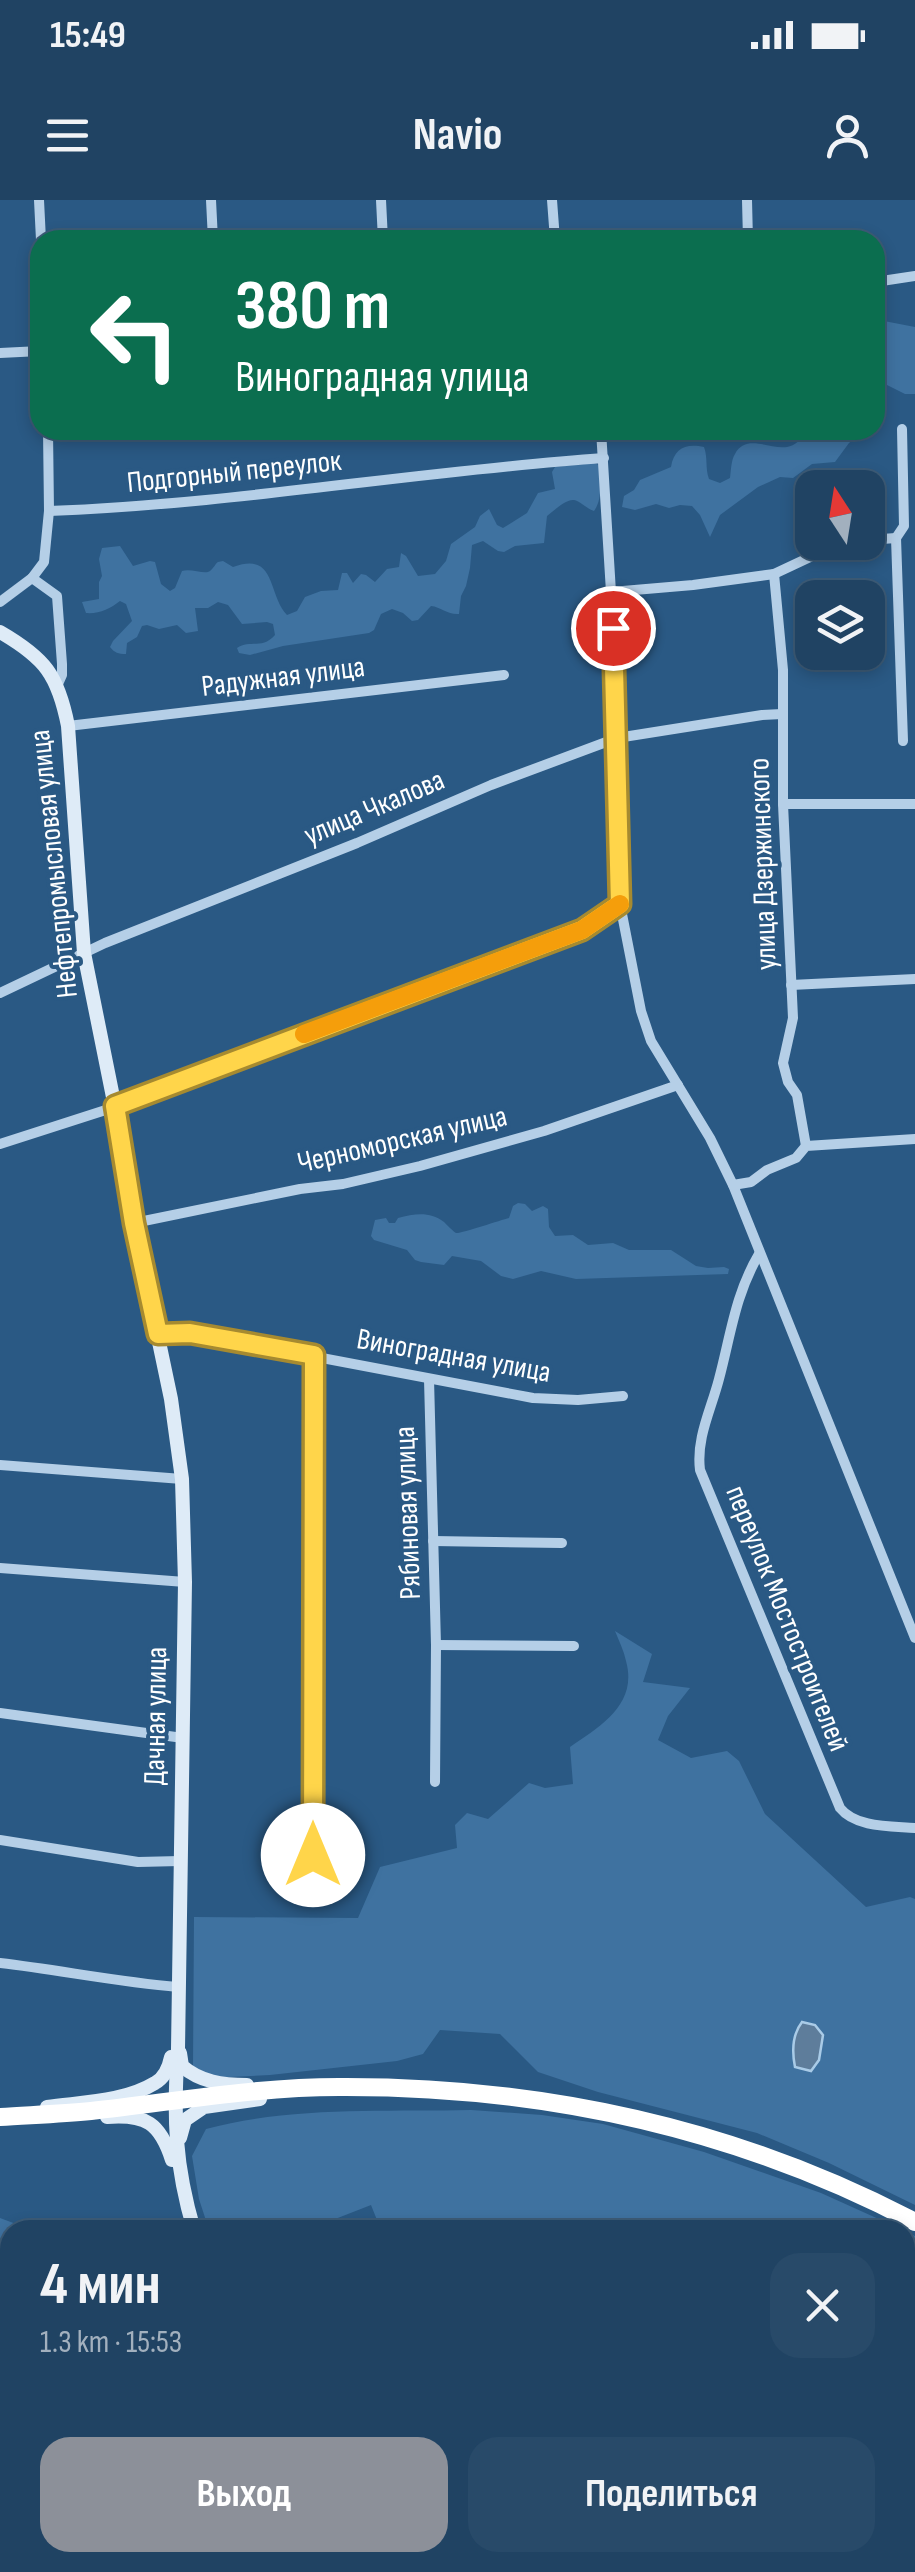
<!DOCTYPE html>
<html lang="ru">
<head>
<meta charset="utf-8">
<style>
  body { margin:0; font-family:"Sofia Sans Condensed",sans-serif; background:#284a69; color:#f1f3f6; height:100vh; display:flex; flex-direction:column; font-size:38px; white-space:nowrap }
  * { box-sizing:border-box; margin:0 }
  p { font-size:32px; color:#a2b0be }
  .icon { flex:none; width:55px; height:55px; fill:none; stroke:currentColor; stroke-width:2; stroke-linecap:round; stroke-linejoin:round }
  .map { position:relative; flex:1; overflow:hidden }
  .side { position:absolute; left:0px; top:2020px; width:915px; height:352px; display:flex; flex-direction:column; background:#204363; border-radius:30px 30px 0 0; box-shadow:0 5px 15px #0003,0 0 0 2px #3d5c78 }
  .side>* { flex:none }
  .guide { position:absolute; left:30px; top:30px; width:855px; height:210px; border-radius:30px; box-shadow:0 5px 15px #0003,0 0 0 2px #3d5c78; background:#0b6e4f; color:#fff; overflow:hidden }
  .needle { width:65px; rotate:348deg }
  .buttons { position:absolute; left:795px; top:270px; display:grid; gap:20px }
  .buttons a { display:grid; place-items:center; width:90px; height:90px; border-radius:20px; background:#204363; box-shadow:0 5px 15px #0003,0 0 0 2px #3d5c78; font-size:50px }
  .pin { position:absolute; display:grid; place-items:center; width:85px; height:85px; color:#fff; margin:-42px; border:5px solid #fff; border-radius:50%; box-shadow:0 2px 10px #0007 }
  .me { position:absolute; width:110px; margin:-55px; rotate:0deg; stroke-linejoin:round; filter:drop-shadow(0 0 8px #0008) }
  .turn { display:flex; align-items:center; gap:35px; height:210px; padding:0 40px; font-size:45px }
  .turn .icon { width:130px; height:130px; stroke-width:2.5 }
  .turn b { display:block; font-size:70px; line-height:85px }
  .round { display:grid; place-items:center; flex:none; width:105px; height:105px; border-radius:30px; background:#284a69 }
  .headline { display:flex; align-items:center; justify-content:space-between; height:170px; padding:0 40px }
  h1 { font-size:60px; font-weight:700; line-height:75px }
  .action { display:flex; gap:20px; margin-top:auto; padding:20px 40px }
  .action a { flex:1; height:115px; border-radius:30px; background:#8c9099; color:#fff; font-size:40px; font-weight:700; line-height:115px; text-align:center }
  .action a+a { background:#284a69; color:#f1f3f6 }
  .status { display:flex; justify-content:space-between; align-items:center; height:70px; padding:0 50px; background:#204363; direction:ltr }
  .status svg { height:28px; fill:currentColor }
  header { display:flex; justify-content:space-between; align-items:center; height:130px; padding:0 40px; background:#204363; font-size:45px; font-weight:700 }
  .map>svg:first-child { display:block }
  .green { fill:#3f72a0 }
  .water { fill:#5e7d9b; stroke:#a9cbe7; stroke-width:2.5 }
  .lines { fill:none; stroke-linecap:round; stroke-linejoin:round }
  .street { stroke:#b5cfe7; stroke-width:10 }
  .secondary { stroke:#deebf7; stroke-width:14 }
  .highway { stroke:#fff; stroke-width:18 }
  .route-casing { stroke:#a68a30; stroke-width:25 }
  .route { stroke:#ffd54a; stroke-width:18 }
  .slow { stroke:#f59e0b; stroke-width:18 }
  .labels { text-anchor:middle; stroke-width:8; stroke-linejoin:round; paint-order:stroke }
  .street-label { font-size:30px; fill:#fff; stroke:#2a5984 }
</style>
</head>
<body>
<div class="status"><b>15:49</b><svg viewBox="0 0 49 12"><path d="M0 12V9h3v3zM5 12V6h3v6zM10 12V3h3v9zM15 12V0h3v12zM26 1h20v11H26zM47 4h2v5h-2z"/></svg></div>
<header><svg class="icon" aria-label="menu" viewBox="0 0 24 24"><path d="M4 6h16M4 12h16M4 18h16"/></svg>Navio<svg class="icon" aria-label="person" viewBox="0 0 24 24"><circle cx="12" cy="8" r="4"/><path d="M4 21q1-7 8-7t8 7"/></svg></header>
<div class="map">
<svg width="915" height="2372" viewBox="0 0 915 2372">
  <rect width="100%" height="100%" fill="#2a5984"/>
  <g class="green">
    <polygon points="884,121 915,127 915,194 905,194 883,183 884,171 875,163 875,122"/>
    <path d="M805,230H859L858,236L849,243L835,262L812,264L793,278L780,277L758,287L720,315L710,337L700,315L692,306L680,305L669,308L656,304L635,310L622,307L624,296L634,290L640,280L671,267C674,248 686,243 704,247C708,258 705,268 709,279L720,283L730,278C731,271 731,260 735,254C746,233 770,250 787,247C795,246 801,239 806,233Z"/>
    <path d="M594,263L599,265C600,280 603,299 594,311C587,309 580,301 574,300C565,299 554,311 547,316L544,343L515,346L504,352L498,351L483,341L472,345L470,368L466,386L461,396L459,414C448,415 441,407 431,406L418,420L412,421L403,413L392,409L381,414L374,430L369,433L283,446L250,455L239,453L237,448C250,439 262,450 275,435L273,424L267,422L242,424L228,405L218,402L208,408H195L198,431L186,433L177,425L159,429L147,425L142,426L137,437L127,443L126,454C118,454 115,453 110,447L113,441L132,421L126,404L120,401C110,409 99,414 86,413L82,402L99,399V382L102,376L99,359L102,348L120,346L133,366L150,361L155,362L161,384L170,391L175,388L182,371C191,368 205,375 210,371C214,368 215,364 218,362L223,361L233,367C277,351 267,394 287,415L297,411L305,397L321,391L338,390L342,373H347L353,383L361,374L366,375L375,382L387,369L399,367L401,353L406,356L418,376L435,374L446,361L451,344L475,327L480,316L489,309L497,325L503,328L527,313L538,293L555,289L552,272L555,267Z"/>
    <path d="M518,1003L525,1004L532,1011L543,1006L548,1009L549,1027L555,1036L573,1035L588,1045L613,1043L629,1050H671L696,1066L708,1068L724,1067L729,1069L728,1074L576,1079L541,1071L513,1079L501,1076L481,1061L452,1056L444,1065L421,1062L415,1060L407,1050L374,1040L371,1036L375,1020L386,1018L389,1023H395L398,1018C415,1014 429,1011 444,1022C445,1023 455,1033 456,1033C460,1034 501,1020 509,1018L513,1006Z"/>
    <path d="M615,1431L652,1454L643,1482L690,1488L668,1516L658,1540L691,1558L727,1551L739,1561L765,1614L866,1707L910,1697L915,1699V2005L829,1963L757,1933L598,1892L538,1872L500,1834L440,1830L423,1854L397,1861L270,1875L208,1878L193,1867L194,1717L358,1718L380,1667L457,1648L455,1625L467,1613L488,1619L529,1583L545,1588L573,1584L570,1547C601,1526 638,1504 626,1461C624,1451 619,1441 615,1431Z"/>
    <path d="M471,1910L542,1915L603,1924L704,1952L821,1993L903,2030H381L371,2005L307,2030H209L199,1999L192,1956L206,1929C291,1906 384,1912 471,1910Z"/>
    <polygon points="0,2018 32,2030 10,2030 10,2362 299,2362 302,2372 0,2372"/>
    <polygon points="905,2031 915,2036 915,2372 323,2372 319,2363 905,2362"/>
  </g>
  <path class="water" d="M802,1822L815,1825L823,1835L819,1860L811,1871L795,1867C792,1852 792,1835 802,1822Z"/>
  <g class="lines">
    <g class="street">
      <polyline points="39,0 41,40"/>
      <polyline points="211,0 213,40"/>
      <polyline points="381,0 383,40"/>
      <polyline points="552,0 555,40"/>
      <polyline points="747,0 748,40"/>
      <polyline points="875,82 915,76"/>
      <polyline points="0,153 40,151"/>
      <polyline points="48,230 49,311 44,362 32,378 57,396 62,464 62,475 58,484"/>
      <polyline points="601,230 611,392 620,704 641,811 651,841 710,938 733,985 915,1438"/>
      <path d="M49,311C235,304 418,271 604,258"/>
      <polyline points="896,338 903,541"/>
      <polyline points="896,338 904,326 902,229"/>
      <polyline points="868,340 896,338"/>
      <polyline points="774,374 783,470 783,604 793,818 783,863 788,882 797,895 806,946"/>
      <polyline points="611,392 693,385 774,374 823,351 856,342"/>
      <polyline points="0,402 32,378"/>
      <polyline points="68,526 504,475"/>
      <polyline points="783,604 915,604"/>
      <polyline points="791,785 915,779"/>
      <polyline points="0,793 105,743 357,643 491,585 617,538 762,515 782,514"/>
      <polyline points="0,944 115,907 582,730 620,704"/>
      <polyline points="733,985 751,982 767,970 796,958 806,946 915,939"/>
      <polyline points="134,1023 300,989 343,984 420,966 544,931 678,885"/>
      <path d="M759,1054C735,1095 731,1134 719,1179C711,1210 696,1238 700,1270L840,1608C856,1628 891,1626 915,1628"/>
      <polyline points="158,1134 190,1133 533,1198 578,1200 623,1196"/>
      <polyline points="429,1179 436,1445 435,1582"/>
      <polyline points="0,1265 182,1279"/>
      <polyline points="433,1341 562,1343"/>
      <polyline points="0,1368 185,1382"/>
      <polyline points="436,1445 574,1446"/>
      <polyline points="0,1513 183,1538"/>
      <polyline points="0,1640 138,1662 180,1661"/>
      <polyline points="313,1694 314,1155"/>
      <path d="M0,1763C60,1770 118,1782 178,1787"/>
    </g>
    <g class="secondary">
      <path d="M0,432C45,458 58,475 68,526L84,753L115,907L134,1023L171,1199L182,1279L185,1382L178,1849C173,1916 175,1966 194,2030"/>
      <path d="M180,1853L182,1866C200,1882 223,1885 247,1885"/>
      <path d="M47,1907C82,1902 124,1902 155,1883C164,1878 169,1867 171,1857"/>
      <path d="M107,1917C146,1914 160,1923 172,1960"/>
      <polyline points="180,1938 185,1920 204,1907 260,1899"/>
      <polyline points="309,2362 312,2372"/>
    </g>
    <path class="highway" d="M0,1917C30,1915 61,1914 91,1911C173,1902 256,1887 339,1887C543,1886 734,1927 915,2022"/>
  </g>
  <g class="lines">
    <defs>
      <polyline id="route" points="313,1655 314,1155 190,1133 158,1134 134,1023 115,906 582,730 620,704 613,428"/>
    </defs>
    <use href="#route" class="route-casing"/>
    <use href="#route" class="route"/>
    <polyline class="slow" points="304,834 582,730 620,704"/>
  </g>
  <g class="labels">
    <g class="street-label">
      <text transform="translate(234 271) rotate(-6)" y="10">Подгорный переулок</text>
      <text transform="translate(283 476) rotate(-7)" y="10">Радужная улица</text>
      <text transform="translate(374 607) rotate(-23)" y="10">улица Чкалова</text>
      <text transform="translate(53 664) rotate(-96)" y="10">Нефтепромысловая улица</text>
      <text transform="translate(762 664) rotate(-92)" y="10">улица Дзержинского</text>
      <text transform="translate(402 939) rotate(-13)" y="10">Черноморская улица</text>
      <text transform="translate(454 1155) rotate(10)" y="10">Виноградная улица</text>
      <text transform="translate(407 1313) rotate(-92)" y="10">Рябиновая улица</text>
      <text transform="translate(788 1418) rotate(68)" y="10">переулок Мостостроителей</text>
      <text transform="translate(155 1516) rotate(-89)" y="10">Дачная улица</text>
    </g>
  </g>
</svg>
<div class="buttons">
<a><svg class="needle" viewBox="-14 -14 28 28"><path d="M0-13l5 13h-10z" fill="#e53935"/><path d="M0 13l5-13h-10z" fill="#a2b0be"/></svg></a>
<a><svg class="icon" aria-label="layers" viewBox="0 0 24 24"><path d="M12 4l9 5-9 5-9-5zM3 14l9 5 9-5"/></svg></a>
</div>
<div class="pin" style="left:613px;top:428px;background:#d93025"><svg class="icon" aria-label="arrive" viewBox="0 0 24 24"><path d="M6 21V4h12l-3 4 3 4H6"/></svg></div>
<svg class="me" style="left:313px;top:1655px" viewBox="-20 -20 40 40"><circle r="19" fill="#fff"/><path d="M0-13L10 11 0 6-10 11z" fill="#ffd54a"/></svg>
<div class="guide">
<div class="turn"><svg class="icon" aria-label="left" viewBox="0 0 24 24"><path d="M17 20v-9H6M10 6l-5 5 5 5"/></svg><div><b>380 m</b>Виноградная улица</div></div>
</div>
<section class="side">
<div class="headline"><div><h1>4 мин</h1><p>1.3 km · 15:53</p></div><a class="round"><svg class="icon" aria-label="close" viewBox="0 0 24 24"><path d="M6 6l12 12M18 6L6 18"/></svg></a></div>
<div class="action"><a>Выход</a><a>Поделиться</a></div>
</section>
</div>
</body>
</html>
